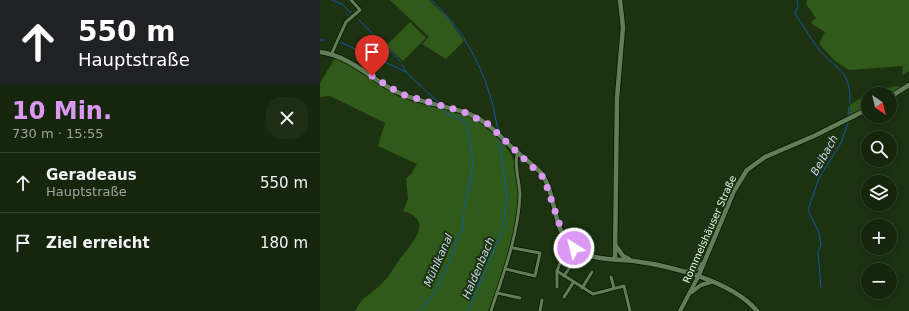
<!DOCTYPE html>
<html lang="de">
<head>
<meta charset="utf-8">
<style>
  body { margin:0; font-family:"DejaVu Sans",sans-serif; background:#1e2e16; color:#f1f3f6; height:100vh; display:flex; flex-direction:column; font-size:15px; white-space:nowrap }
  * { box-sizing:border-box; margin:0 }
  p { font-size:13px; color:#9da59d }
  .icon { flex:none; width:22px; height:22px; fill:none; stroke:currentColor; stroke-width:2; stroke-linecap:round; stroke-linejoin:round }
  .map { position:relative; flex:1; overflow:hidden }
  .side { display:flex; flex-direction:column; background:#15260d; width:320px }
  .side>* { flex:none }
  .banner { background:#202124; color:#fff; overflow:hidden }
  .needle { width:26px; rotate:145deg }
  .tools { position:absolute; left:541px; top:87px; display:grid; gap:8px }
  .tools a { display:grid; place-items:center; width:36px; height:36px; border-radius:50%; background:#15260d; box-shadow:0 2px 10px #0003,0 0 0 1px #34432e; font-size:20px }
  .pin { position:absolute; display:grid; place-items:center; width:34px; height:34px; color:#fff; margin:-41px -17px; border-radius:50% 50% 50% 0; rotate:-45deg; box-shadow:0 0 4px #0007 }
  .pin .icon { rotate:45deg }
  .me { position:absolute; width:44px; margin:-22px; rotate:324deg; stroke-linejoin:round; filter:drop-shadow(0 0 3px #0008) }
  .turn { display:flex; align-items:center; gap:14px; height:84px; padding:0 12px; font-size:18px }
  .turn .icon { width:52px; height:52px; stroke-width:2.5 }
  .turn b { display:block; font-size:28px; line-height:34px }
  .round { display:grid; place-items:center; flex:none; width:42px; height:42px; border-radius:16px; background:#1e2e16 }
  .head { display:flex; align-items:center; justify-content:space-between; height:68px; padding:0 12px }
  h1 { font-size:24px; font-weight:700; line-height:30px; color:#dc99f4 }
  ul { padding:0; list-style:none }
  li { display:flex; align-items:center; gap:12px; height:60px; padding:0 12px; border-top:1px solid #34432e }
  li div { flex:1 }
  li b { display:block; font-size:15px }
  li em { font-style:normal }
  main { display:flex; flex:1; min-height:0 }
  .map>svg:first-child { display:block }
  .green { fill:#305a19 }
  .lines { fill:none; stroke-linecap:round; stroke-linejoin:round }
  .stream { stroke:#1257ab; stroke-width:1 }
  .minor-casing { stroke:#051900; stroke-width:4.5 }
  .tertiary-casing { stroke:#051900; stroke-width:5.5 }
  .secondary-casing { stroke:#051900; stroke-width:6 }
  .minor { stroke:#647d59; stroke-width:3 }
  .tertiary { stroke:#647d59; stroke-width:4 }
  .secondary { stroke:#647d59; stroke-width:4.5 }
  .route { stroke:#dc99f4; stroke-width:7; stroke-dasharray:0 12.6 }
  .labels { text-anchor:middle; stroke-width:4; stroke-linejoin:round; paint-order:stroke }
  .street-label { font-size:10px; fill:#e7f5e1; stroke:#1c3211 }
  .water-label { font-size:11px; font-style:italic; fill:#c9d9f0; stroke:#1c3211 }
</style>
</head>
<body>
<main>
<section class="side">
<div class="banner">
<div class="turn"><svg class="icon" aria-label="ahead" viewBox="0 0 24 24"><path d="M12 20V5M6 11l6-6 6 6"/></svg><div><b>550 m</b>Hauptstraße</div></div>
</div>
<div class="head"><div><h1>10 Min.</h1><p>730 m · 15:55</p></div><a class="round"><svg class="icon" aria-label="close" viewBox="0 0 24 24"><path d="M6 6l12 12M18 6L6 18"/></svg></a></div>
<ul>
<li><svg class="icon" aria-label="ahead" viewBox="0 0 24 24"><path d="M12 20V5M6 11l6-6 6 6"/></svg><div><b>Geradeaus</b><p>Hauptstraße</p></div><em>550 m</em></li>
<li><svg class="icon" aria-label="arrive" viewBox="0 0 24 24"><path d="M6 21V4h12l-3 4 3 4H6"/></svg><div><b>Ziel erreicht</b></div><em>180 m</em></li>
</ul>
</section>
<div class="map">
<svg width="589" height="311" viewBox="0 0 589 311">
  <rect width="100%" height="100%" fill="#1c3211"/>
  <g class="green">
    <polygon points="70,0 109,0 127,17 144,41 126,59 102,44 109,37"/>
    <polygon points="487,0 589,0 589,71 582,75 583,66 529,70 515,61 499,44 505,32 492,24 492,21 496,18 486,4"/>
    <polygon points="90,22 106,38 83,61 66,46"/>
    <path d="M15,58L25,61L80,94L144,113L168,125L187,143L186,147C218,190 185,267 168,311H35C42,296 54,293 64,281C72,273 76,263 83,255C95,240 113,220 83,211L88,199L86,178L91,174L97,164L58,146L65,123L10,96L0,97V83Z"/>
    <path d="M576,86L584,88L570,97V94H548V109L529,119L530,105C545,94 559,90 576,86Z"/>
  </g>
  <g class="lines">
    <g class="stream">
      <polyline points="12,0 23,5 31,13"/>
      <path d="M111,0C149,34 171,82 178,132"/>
      <path d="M477,0L478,6L475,14C483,25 489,36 497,47C515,71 531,67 530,103"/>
      <polyline points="39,20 81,62"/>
      <polyline points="0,40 5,40"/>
      <polyline points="20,42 78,68"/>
      <polyline points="82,65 86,72 118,102"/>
      <polyline points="79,69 86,72"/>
      <path d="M121,108C129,117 143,118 147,124L153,161L151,178L144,209"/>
      <polyline points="528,116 529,107"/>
      <polyline points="179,137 187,198 183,228"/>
      <polyline points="501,287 498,252 501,245 499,233 488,210 499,178 521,143 528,123"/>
      <path d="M99,311C115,297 125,271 133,252C136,244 137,234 143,229L144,212"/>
      <polyline points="148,311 182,231"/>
    </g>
    <defs>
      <g id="minor">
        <polyline points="11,55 26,22 40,10 31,0"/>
        <polyline points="186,269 215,276 220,253 193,248"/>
        <polyline points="237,271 273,294 304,286 310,311"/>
        <polyline points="244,276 252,264"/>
        <polyline points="291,277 294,288"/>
        <polyline points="237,287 237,271 241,260"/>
        <polyline points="262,288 272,272"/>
        <polyline points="177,293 200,298"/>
        <polyline points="244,297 253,283"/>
        <path d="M171,311C184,272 198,236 200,195C200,185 193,160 198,153"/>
        <polyline points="220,311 222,300"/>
      </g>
      <g id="tertiary">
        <polyline points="372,292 381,285 391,282"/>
        <polyline points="360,311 378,277"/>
      </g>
      <g id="secondary">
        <path d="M0,52C30,56 51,79 77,92C98,102 122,105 144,112C168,120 180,137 198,153C206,160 215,166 221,173C238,195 231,236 258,251C274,260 295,259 314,261C351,266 412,281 437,311"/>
        <polyline points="570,97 589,85"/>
        <polyline points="296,246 303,256 309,259"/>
        <polyline points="295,259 297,98 303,27 300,0"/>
        <polyline points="366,272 376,269 382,264"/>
        <polyline points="378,277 414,191 427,170 445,157 494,136 548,109"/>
      </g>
    </defs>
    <use href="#minor" class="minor-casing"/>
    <use href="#tertiary" class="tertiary-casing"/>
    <use href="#secondary" class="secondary-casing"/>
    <use href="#minor" class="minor"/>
    <use href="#tertiary" class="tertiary"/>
    <use href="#secondary" class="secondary"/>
  </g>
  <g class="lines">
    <polyline class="route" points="52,76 81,94 144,112 168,124 224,178 242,232 247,242 254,248"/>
  </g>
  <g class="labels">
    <g class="street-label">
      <text transform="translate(389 229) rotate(-66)" y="4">Rommelshäuser Straße</text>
    </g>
    <g class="water-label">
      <text transform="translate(504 155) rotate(-61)" y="4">Beibach</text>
      <text transform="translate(118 260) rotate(-66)" y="4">Mühlkanal</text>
      <text transform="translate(158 268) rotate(-67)" y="4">Haldenbach</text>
    </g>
  </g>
</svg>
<div class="tools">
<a><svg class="needle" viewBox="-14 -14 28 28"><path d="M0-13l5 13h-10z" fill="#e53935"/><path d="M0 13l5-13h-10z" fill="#9da59d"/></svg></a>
<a><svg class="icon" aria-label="search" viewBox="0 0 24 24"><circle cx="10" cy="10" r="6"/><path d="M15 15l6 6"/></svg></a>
<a><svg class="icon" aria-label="layers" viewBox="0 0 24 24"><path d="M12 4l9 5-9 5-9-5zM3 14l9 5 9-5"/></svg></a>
<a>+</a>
<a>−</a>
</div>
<div class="pin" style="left:52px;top:76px;background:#d93025"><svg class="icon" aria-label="arrive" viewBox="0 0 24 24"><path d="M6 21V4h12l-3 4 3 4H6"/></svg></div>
<svg class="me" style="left:254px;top:248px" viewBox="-20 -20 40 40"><circle r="17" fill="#dc99f4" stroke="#fff" stroke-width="3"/><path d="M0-11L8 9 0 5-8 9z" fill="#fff"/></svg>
</div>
</main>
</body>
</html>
